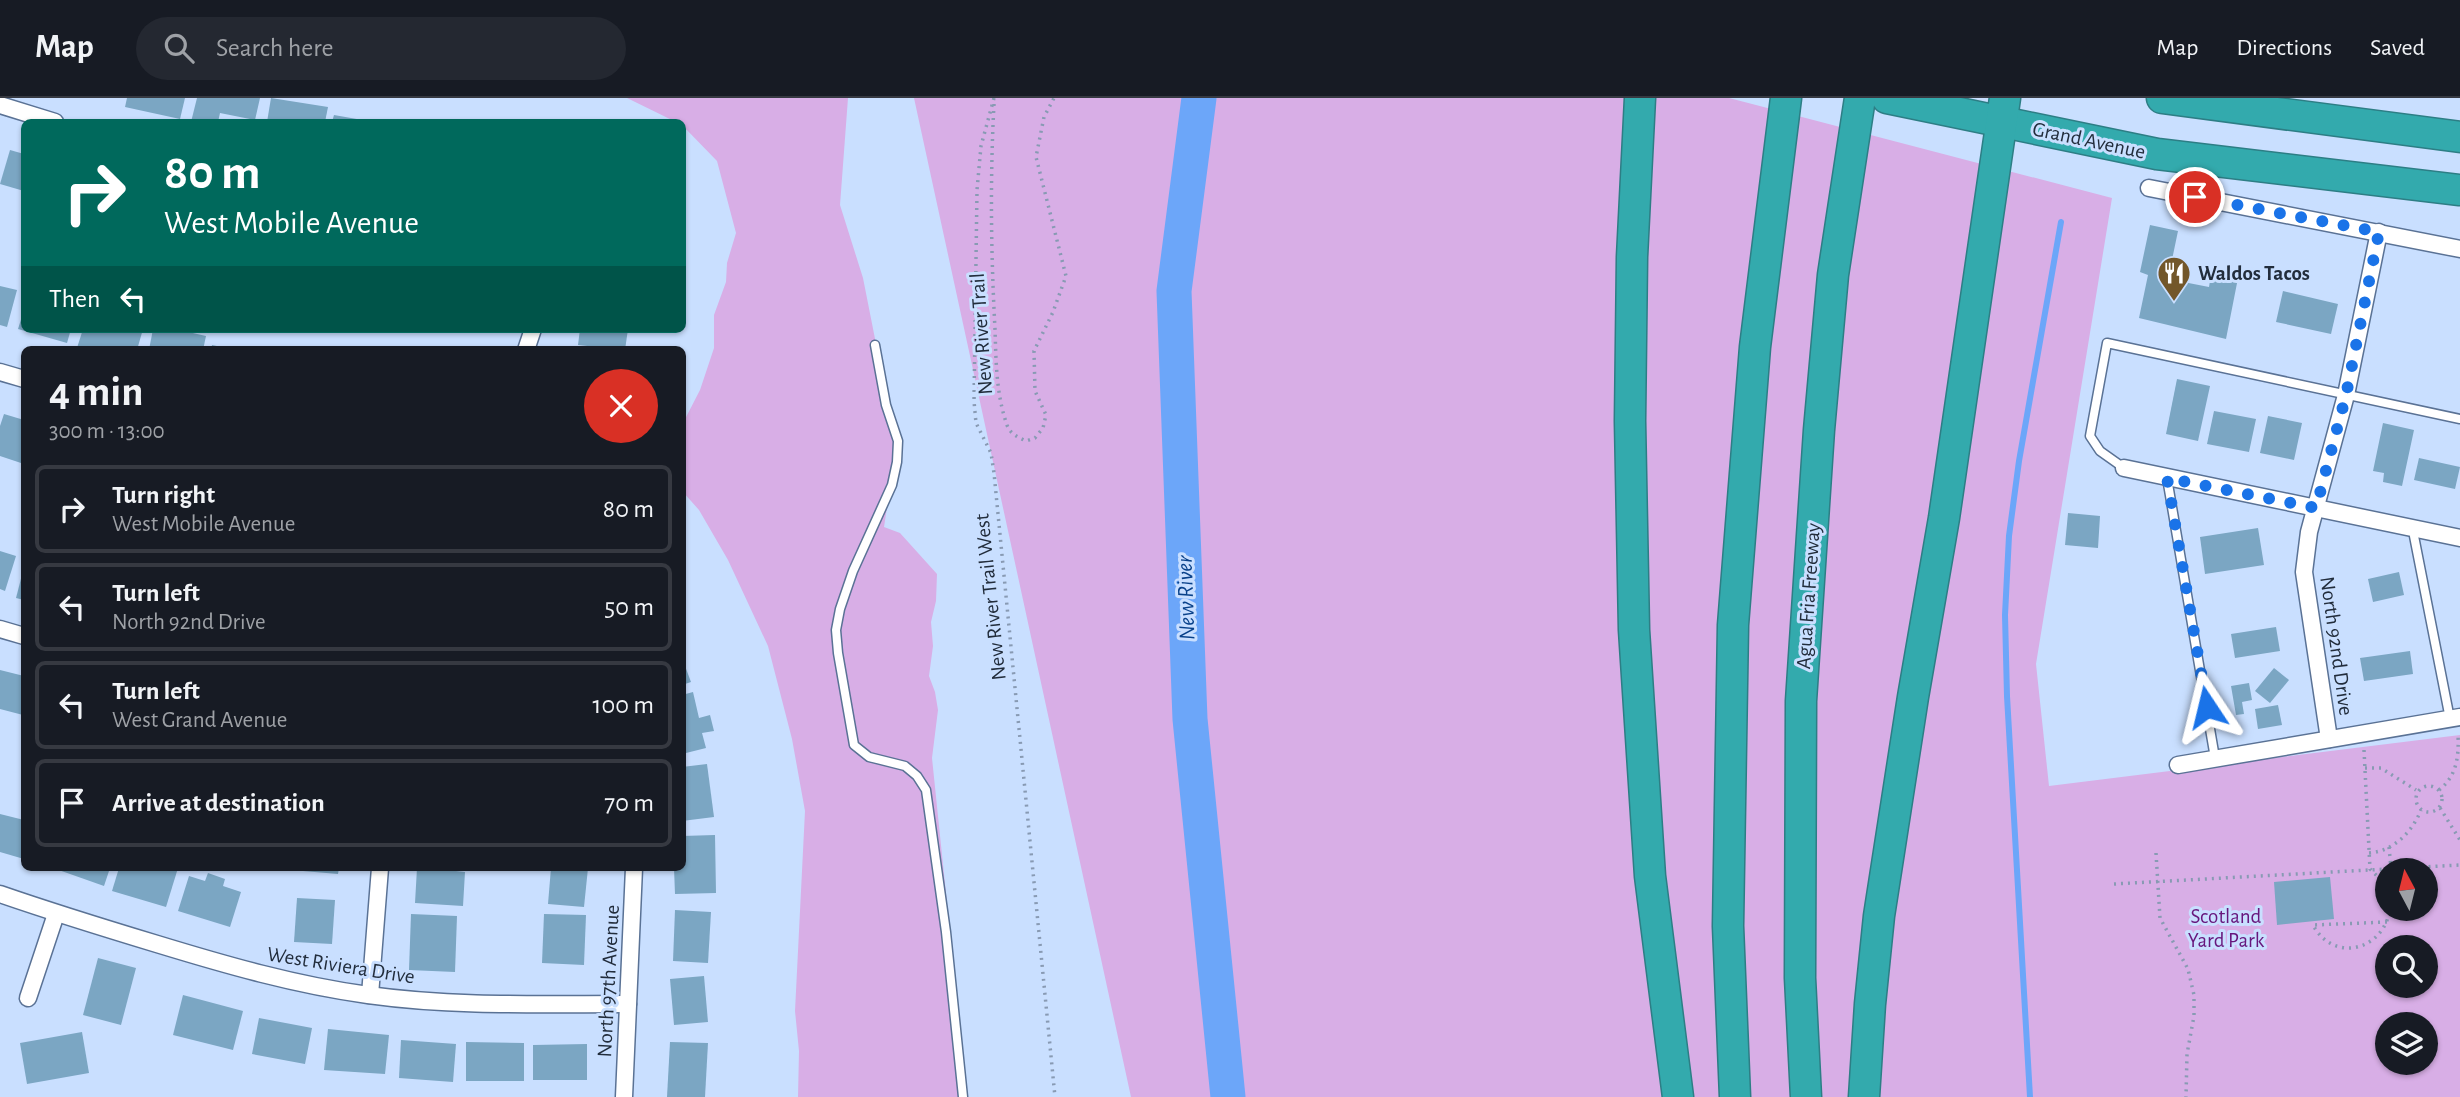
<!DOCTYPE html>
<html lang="en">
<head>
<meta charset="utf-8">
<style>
  body { margin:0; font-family:"Alegreya Sans",sans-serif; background:#242831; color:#f1f3f6; height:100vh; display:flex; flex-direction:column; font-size:26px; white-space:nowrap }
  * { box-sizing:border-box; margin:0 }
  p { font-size:23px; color:#9ea1a6 }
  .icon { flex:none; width:38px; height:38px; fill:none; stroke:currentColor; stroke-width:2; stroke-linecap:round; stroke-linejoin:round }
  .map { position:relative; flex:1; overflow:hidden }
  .side { position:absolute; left:21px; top:248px; width:665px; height:525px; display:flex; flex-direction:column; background:#171b24; border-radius:10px; box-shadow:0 2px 5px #0004 }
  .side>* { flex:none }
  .hud { position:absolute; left:21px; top:21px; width:665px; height:214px; border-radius:10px; box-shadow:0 2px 5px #0004; background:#00695c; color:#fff; overflow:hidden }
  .needle { width:46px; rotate:353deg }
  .fabs { position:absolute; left:2375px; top:760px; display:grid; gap:14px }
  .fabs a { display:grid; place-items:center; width:63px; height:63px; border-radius:50%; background:#171b24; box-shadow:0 2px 5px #0004; font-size:35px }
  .pin { position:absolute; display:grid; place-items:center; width:60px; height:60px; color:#fff; margin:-30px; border:4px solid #fff; border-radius:50%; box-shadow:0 2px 7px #0007 }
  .me { position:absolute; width:77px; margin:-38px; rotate:350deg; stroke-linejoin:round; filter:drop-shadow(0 0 5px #0008) }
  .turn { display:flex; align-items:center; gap:24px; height:147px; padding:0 28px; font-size:32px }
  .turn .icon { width:91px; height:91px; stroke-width:2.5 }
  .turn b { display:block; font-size:49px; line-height:60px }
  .then { display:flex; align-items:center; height:66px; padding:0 28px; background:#0003; gap:14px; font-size:26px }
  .round { display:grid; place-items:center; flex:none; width:74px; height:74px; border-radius:37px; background:#242831 }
  .overview { display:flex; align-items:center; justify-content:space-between; height:119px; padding:0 28px }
  h1 { font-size:42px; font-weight:700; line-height:52px }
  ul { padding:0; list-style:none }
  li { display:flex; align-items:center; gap:21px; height:88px; margin:0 14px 10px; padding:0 14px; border:4px solid #363941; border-radius:10px }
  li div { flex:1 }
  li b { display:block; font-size:26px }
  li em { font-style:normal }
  header { display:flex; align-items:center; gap:42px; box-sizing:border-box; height:98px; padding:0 35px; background:#171b24; border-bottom:2px solid #363941 }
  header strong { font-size:33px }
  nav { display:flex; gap:38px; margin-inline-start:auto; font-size:24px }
  .search { width:490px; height:63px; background:#242831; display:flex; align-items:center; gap:18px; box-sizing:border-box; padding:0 24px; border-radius:38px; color:#9ea1a6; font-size:26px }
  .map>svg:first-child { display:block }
  .green { fill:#d8aee6; fill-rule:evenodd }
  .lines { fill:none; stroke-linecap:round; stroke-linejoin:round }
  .stream { stroke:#6ca6f9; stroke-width:6 }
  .river { stroke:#6ca6f9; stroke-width:35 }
  .building { fill:#7ba6c3 }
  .lane-casing { stroke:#5a7295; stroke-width:11 }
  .street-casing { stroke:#5a7295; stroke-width:19 }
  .highway-casing { stroke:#2d7e85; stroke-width:33 }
  .path { stroke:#889ab3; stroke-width:3.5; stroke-dasharray:2 5; stroke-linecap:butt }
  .lane { stroke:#fff; stroke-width:8 }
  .street { stroke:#fff; stroke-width:16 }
  .highway { stroke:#33aaad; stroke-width:30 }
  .route { stroke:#1a73e8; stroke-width:12; stroke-dasharray:0 21.6 }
  .labels { text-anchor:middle; stroke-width:6; stroke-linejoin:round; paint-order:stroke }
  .street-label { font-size:21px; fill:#222d3c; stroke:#c9dfff }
  .poi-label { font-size:21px; font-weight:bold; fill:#222d3c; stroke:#c9dfff; text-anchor:start }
  .park-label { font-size:21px; fill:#67177d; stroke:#c9dfff }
  .water-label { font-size:23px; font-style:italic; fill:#08418a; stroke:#c9dfff }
</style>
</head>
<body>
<header>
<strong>Map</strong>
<div class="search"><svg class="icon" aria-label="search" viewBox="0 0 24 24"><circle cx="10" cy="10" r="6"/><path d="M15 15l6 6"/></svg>Search here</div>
<nav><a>Map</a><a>Directions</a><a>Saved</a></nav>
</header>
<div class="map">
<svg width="2460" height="999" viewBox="0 0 2460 999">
  <rect width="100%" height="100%" fill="#c9dfff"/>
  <g class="green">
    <polygon points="627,0 848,0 840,107 863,180 894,337 890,390 884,429 900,435 937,476 936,503 931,524 933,548 929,578 935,594 938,612 932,660 967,999 798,999 799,953 795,913 805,713 792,641 768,548 728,462 699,412 683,394 683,325 700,292 714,250 714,217 726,184 727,165 736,135 717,63 683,28 682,24 676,24"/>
    <path d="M914,0H1729L2112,100L2036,566L2049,688L2460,637V999H1131ZM2387,772H2426V810H2387ZM2387,849H2426V887H2387ZM2387,926H2426V964H2387Z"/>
  </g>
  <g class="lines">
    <polyline class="stream" points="2030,999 2007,598 2005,517 2009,438 2019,363 2061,124"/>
    <polyline class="river" points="1199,0 1174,193 1190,621 1228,999"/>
  </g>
  <g class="building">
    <polygon points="127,0 185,0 180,21 125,9"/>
    <polygon points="197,0 260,0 255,22 220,15 218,24 191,24"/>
    <polygon points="271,0 328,9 325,24 267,24"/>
    <polygon points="334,17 368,23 368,24 332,24"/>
    <polygon points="10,52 24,56 24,93 0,86"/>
    <polygon points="2150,127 2178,133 2168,181 2209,189 2212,170 2239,175 2226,241 2139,220 2148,177 2140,174"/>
    <polygon points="0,188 17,192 7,229 0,227"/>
    <polygon points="2283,193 2338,206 2331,236 2276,224"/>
    <polygon points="24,212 24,231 71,231 67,245 18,231"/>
    <polygon points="83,231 143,231 137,252 86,252 77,250"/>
    <polygon points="153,231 175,231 206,238 203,252 149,252"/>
    <polygon points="580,231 628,231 625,252 578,247"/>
    <polygon points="212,247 231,251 231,252 211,252"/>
    <polygon points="2177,281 2210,288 2198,343 2166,336"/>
    <polygon points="2214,313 2256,321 2249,354 2207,346"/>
    <polygon points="4,316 24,322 24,366 0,358 0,328"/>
    <polygon points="2268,318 2302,325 2294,362 2260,355"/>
    <polygon points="2383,325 2414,332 2402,388 2383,384 2384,375 2373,373"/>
    <polygon points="2419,360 2460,369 2455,391 2414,382"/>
    <polygon points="2068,415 2100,418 2098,450 2065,447"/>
    <polygon points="2258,430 2264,467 2205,476 2200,439"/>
    <polygon points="0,453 16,458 5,493 0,491"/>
    <polygon points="24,469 24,502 16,500"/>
    <polygon points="2399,474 2404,497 2373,504 2368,481"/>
    <polygon points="2276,529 2280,553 2235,560 2231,536"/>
    <polygon points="2410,553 2413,576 2364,583 2360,560"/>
    <polygon points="682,560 691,584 682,587"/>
    <polygon points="2274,570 2289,582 2270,605 2255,593"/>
    <polygon points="0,572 24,578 23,617 0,611"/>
    <polygon points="2249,585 2252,602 2242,604 2244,616 2236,617 2231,588"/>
    <polygon points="693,594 699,620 710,617 714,633 702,635 706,650 682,656 682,597"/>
    <polygon points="2278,607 2282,627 2258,631 2255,611"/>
    <polygon points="707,666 714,719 682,723 682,669"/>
    <polygon points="0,716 24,722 24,761 0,754"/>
    <polygon points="715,737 716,795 675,796 674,770 682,770 682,738"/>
    <polygon points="53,770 110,770 104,788"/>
    <polygon points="119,770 178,770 166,809 112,793"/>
    <polygon points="303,770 339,770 338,776 303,773"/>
    <polygon points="417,770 456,770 456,773 465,774 463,808 415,805"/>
    <polygon points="551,770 588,770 584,809 548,806"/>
    <polygon points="208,775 225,781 223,788 241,794 230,829 178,813 189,778 205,783"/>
    <polygon points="2330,779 2334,821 2277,827 2274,784"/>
    <polygon points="297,800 335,802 332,846 294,844"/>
    <polygon points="675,812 711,814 708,865 673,863"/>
    <polygon points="411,816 457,818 455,874 409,872"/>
    <polygon points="544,816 586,817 584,867 542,865"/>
    <polygon points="98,860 136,870 121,927 83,917"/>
    <polygon points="704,878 708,924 674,927 670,881"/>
    <polygon points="183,897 243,913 233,952 173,937"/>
    <polygon points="259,920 312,930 305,966 252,956"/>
    <polygon points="328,931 389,937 385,976 324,972"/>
    <polygon points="82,934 89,975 27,986 20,945"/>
    <polygon points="401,942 456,946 453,984 399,980"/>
    <polygon points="466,944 524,945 524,983 466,983"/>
    <polygon points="670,944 708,945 705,999 667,999"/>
    <polygon points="587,946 587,982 533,982 533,947"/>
  </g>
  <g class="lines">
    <defs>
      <g id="lane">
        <polyline points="875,247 886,307 898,343 897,364 892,387 853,473 840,511 836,532 838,555 854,647 869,659 905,668 917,678 926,692 946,834 963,999"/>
        <polyline points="2124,370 2100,353 2090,338 2107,245 2460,321"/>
        <polyline points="2167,380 2215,660"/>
        <polyline points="2416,431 2414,438 2450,621"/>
      </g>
      <g id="street">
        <polyline points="0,7 55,24"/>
        <polyline points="2149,90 2460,151"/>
        <polyline points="526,252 533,231"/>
        <polyline points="0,274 24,281"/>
        <polyline points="2124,370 2460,440"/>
        <polyline points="0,531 24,538"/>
        <polyline points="2329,641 2304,474 2309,434 2346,297 2379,134"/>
        <polyline points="2178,667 2460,619"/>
        <path d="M0,796C52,814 104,830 157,846C226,867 295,887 368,897C454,909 541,906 628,906"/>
        <polyline points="370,897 380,770"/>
        <polyline points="28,900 56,816"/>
        <polyline points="624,999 634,770"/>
      </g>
      <g id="highway">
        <polyline points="1640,0 1632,159 1630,323 1634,532 1650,778 1678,999"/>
        <polyline points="1887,0 2157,56 2460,92"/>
        <polyline points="2162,0 2460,39"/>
        <polyline points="1735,999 1728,828 1733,527 1755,249 1786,0"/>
        <polyline points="1806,999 1800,880 1801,603 1819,332 1833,177 1860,0"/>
        <polyline points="1864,999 1870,906 1879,818 1913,599 1944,420 2005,0"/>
      </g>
    </defs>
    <use href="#lane" class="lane-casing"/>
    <use href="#street" class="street-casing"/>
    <use href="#highway" class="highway-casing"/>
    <g class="path">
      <polyline points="994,0 981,48 977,92 974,303 976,325 991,355 994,375 1055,999"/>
      <path d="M994,6C990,81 991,156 995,231C996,262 996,296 1007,327C1010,336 1018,339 1026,343L1035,340L1043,330L1046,317L1035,293L1034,253L1053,214L1066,178L1036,59L1044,19L1054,0"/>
      <polyline points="2364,652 2370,771 2380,781 2387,794"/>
      <polyline points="2365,670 2381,670 2416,692"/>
      <circle cx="2429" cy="701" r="13"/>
      <path d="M2439,692C2457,678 2459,658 2458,636"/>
      <polyline points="2440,710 2460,742"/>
      <polyline points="2389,749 2391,770"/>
      <polyline points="2156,755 2160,820 2188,871 2194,897 2194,918 2187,956 2186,999"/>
      <path d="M2369,755C2394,753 2412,734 2421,712"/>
      <polyline points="2114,786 2460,767"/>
      <path d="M2387,824L2313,827C2334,866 2385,852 2390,810"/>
    </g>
    <use href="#lane" class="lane"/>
    <use href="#street" class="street"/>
    <use href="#highway" class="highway"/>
  </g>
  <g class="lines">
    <polyline class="route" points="2195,99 2379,134 2346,297 2316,410 2167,380 2207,609"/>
  </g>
  <defs>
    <symbol id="restaurant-pin" viewBox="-11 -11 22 30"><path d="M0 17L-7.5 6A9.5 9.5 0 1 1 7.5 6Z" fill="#73572a" stroke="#c9dfff"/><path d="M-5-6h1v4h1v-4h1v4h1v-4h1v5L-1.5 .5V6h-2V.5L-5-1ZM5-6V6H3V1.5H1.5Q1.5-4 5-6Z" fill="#fff"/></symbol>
  </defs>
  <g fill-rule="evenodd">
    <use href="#restaurant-pin" x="2155" y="156" width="38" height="52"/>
  </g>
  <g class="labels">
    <g class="street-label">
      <text transform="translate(2089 42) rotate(12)" y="7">Grand Avenue</text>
      <text transform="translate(981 236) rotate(-94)" y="7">New River Trail</text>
      <text transform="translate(1808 498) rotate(-86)" y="7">Agua Fria Freeway</text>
      <text transform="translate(990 499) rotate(-96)" y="7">New River Trail West</text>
      <text transform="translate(2337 548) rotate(82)" y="7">North 92nd Drive</text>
      <text transform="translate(341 867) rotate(9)" y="7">West Riviera Drive</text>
      <text transform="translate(608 883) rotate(-87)" y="7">North 97th Avenue</text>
    </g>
    <g class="poi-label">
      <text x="2198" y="182">Waldos Tacos</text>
    </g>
    <g class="park-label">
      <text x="2226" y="825">Scotland<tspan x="2226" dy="24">Yard Park</tspan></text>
    </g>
    <g class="water-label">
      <text transform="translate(1185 500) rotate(-92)" y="8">New River</text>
    </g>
  </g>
</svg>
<div class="fabs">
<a><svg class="needle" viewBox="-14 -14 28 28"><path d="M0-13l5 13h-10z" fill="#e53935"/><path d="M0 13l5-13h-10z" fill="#9ea1a6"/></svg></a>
<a><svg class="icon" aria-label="search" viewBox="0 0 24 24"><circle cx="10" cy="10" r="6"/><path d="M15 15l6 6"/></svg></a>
<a><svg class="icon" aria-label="layers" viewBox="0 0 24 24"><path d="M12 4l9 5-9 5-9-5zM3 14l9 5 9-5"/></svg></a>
</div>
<div class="pin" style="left:2195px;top:99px;background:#d93025"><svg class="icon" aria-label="arrive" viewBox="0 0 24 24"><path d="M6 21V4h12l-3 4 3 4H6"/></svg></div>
<svg class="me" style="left:2207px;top:609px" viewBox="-20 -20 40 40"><path d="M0-17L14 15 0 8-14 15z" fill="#1a73e8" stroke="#fff" stroke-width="4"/></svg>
<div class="hud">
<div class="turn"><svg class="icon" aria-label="right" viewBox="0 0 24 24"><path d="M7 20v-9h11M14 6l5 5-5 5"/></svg><div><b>80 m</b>West Mobile Avenue</div></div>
<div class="then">Then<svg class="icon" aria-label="left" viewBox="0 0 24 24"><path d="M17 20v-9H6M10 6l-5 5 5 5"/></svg></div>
</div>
<section class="side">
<div class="overview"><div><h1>4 min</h1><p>300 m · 13:00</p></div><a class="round" style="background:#d93025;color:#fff"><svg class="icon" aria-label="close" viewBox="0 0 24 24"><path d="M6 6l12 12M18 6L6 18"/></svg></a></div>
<ul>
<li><svg class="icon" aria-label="right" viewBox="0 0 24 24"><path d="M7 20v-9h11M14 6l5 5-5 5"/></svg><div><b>Turn right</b><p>West Mobile Avenue</p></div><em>80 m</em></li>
<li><svg class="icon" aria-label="left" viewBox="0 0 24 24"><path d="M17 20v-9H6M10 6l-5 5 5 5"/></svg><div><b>Turn left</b><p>North 92nd Drive</p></div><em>50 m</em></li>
<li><svg class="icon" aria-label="left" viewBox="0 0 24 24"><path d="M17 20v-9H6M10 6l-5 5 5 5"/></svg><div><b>Turn left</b><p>West Grand Avenue</p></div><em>100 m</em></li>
<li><svg class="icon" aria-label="arrive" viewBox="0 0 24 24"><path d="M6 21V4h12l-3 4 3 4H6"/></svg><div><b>Arrive at destination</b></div><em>70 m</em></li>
</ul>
</section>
</div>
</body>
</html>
